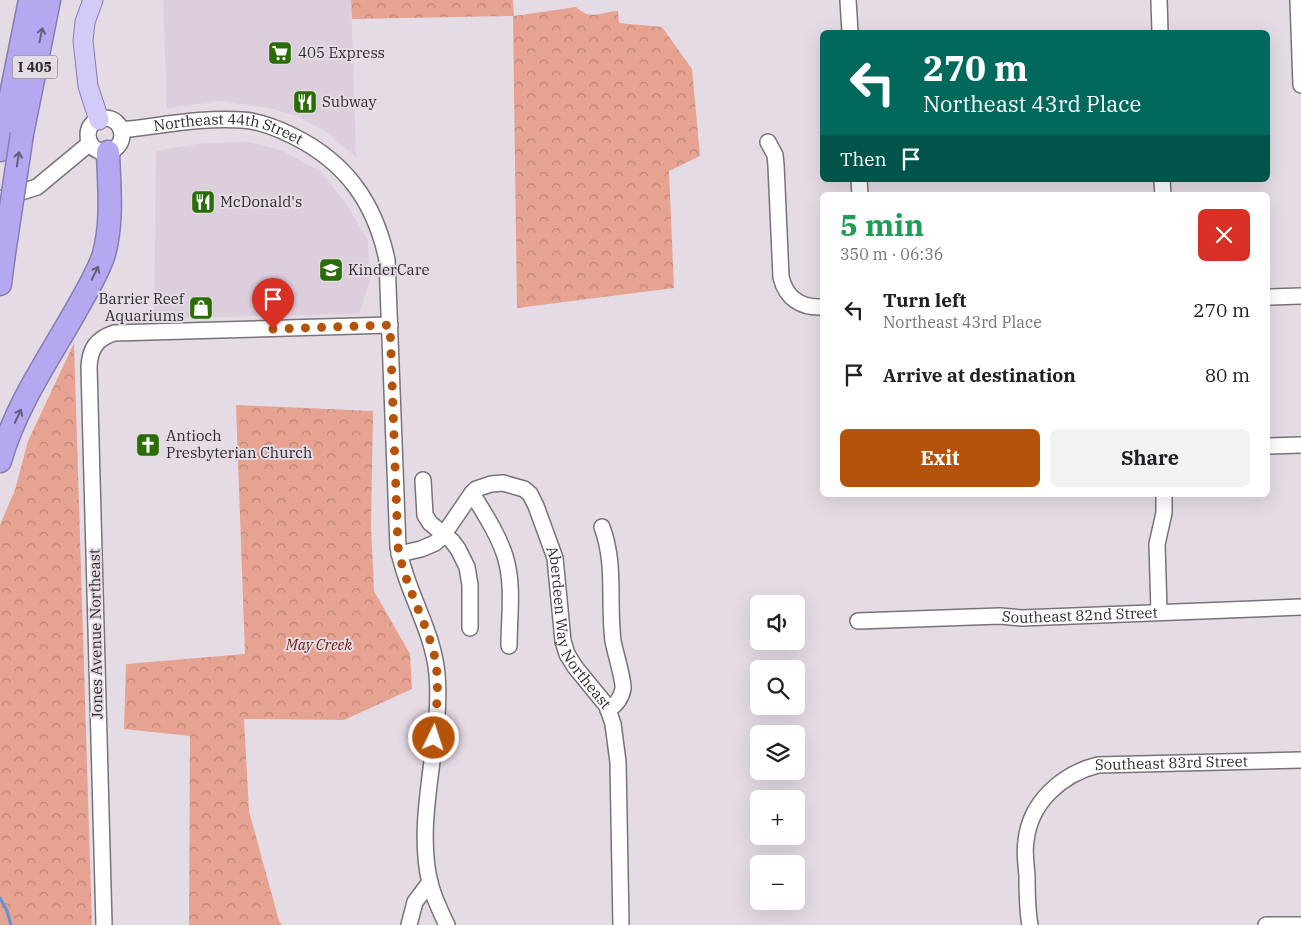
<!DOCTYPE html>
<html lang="en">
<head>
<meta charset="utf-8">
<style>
  body { margin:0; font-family:"IBM Plex Serif",serif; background:#f2f2f2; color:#202124; height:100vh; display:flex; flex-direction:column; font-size:19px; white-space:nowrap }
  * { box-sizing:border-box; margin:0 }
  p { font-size:16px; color:#757577 }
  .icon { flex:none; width:28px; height:28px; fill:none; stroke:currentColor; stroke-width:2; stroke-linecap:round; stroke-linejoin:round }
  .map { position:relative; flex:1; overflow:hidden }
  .drawer { position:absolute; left:820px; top:192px; width:450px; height:305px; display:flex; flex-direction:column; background:#fff; border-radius:8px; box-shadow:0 5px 20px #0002 }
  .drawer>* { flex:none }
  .banner { position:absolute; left:820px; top:30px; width:450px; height:152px; border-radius:8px; box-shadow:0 5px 20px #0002; background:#00695c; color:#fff; overflow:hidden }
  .buttons { position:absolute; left:750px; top:595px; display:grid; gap:10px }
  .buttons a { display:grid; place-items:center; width:55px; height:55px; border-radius:8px; background:#fff; box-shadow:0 5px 20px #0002; font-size:25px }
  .pin { position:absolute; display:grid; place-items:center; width:42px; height:42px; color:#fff; margin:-51px -21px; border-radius:50% 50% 50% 0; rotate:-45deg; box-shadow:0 0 5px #0007 }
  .pin .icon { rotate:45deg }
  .me { position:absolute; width:55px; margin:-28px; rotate:4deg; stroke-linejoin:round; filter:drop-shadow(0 0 4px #0008) }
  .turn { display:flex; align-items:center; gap:18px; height:105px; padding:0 20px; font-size:22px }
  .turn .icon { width:65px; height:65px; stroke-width:2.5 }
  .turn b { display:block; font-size:35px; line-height:42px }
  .then { display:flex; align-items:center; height:48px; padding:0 20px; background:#0003; gap:10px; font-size:19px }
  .round { display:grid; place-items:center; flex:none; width:52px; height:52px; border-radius:8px; background:#f2f2f2 }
  .headline { display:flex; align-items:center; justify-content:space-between; height:85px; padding:0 20px }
  h1 { font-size:30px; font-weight:700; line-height:38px; color:#1e9e55 }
  .primary-button { display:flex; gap:10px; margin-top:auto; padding:10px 20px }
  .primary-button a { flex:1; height:58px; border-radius:8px; background:#b45309; color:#fff; font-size:20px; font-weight:700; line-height:58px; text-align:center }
  .primary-button a+a { background:#f2f2f2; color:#202124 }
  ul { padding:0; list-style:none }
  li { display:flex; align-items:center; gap:15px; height:65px; padding:0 20px }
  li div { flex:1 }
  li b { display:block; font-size:19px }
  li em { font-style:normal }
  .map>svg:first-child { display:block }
  .built { fill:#dccedc }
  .forest { fill:url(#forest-crowns) }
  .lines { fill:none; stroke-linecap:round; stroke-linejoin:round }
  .stream { stroke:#6093d5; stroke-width:3 }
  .minor-casing { stroke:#7a727b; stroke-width:18 }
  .major-casing { stroke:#867ead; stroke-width:21 }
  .highway-casing { stroke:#867ead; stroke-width:25 }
  .minor { stroke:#fff; stroke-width:15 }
  .major { stroke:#d2cbf7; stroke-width:19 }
  .highway { stroke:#b4a9f1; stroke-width:22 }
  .highway-bridge-casing { stroke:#867ead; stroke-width:25; stroke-linecap:butt }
  .highway-bridge { stroke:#b4a9f1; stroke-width:22 }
  .oneway { stroke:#655f7d }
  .route { stroke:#b45309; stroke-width:9; stroke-dasharray:0 16.2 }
  .labels { text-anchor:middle; stroke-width:4; stroke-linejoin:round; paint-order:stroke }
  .shield { fill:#e4dbe5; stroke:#666166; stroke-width:1 }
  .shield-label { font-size:14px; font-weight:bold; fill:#302d30 }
  .poi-label { font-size:15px; fill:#302d30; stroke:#e4dbe5; text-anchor:start }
  .street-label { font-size:15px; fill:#302d30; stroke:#e4dbe5 }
  .park-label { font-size:15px; font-style:italic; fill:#722310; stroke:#e4dbe5 }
</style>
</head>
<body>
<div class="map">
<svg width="1301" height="925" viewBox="0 0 1301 925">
  <defs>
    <pattern id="forest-crowns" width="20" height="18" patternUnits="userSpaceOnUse" patternTransform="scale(1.25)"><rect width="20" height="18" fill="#e7a392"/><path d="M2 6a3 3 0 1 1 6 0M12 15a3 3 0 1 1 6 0" fill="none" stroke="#bc8578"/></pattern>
  </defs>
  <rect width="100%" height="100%" fill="#e4dbe5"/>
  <g class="built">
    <polygon points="163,0 351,0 356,157 326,132 297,116 269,108 221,101 167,108"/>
    <polygon points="248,142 281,150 320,171 345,202 368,241 369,283 359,314 154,318 156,151 203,143"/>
  </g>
  <g class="forest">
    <path d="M351,0H513L514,16L576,7C591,21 600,12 618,11L619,23L662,27L692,69L700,156L669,171L674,288L517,308L513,16L352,19Z"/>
    <polygon points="74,343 92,925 0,925 0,525 15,490 28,441"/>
    <polygon points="236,405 373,411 371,526 374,591 410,654 412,689 344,720 244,719 249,811 279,921 282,925 189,925 190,736 124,729 126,664 245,654"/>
  </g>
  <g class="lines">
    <polyline class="stream" points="0,898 7,911 11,925"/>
    <defs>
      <g id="minor">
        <polyline points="848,0 850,32"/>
        <polyline points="1159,0 1160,32"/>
        <polyline points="1298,0 1301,85"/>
        <circle cx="105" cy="135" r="17"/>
        <path id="s1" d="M121,130C161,126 202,117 242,120C260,121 277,128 293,136C346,162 375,203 387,260L398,547C406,591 433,630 437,674C443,741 414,817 430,883C434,898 440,911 447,925"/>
        <path d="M768,142L775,155L776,165L781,277C786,299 802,308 822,307"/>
        <polyline points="859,180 860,195"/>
        <polyline points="1162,180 1163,195"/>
        <polyline points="0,199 37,187 90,143"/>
        <polyline points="1268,297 1301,296"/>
        <polyline points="1268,446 1301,445"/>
        <polyline points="423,480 425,515 430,523 452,541 458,549 467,567 470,585 470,628"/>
        <path d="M472,493C484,513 498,534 505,556C514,584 509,617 509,646"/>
        <path d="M602,527C616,565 608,601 613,641C615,652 624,680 623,689C621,699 616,705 608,710"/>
        <path id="s2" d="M399,554L421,549L435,543L442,537L470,496L476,489L491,484L503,483L524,489L530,494L536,506L555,558L563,641L567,654L575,667L607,706L613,724L618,762L621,925"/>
        <polyline points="1159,612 1157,544 1164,513 1164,495"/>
        <path id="s3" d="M858,621L1000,616L1022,618L1301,607"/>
        <path d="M104,925L89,367C90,349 96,339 114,333L390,325"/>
        <polyline points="409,925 415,902 430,882"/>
        <path id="s4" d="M1030,925C1027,909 1027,892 1027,875C1026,864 1024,852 1026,841C1030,802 1062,774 1098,765L1301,760"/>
        <polyline points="1266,925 1300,925"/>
      </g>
      <polyline id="major" points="93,0 85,22 83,41 88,86 99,120"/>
      <g id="highway">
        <polyline points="22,134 49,0"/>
        <polyline points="0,150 30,0"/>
        <polyline points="0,284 3,260"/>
        <path d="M0,461C15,407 48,360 75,312C84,296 99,271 104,254C113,220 109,186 108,152"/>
      </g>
    </defs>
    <use href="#minor" class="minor-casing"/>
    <use href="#major" class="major-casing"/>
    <use href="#highway" class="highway-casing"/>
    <use href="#minor" class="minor"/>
    <use href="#major" class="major"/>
    <use href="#highway" class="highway"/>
    <defs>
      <polyline id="highway-bridge" points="3,260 22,134"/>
    </defs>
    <use href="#highway-bridge" class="highway-bridge-casing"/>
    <use href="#highway-bridge" class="highway-bridge"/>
  </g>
  <defs><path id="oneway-shaft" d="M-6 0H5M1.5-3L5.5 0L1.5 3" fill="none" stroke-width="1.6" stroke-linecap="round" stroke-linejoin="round" transform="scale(1.25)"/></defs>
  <g class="oneway">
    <use href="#oneway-shaft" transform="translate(41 35) rotate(-78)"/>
    <use href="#oneway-shaft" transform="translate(18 159) rotate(-81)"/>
    <use href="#oneway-shaft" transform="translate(95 273) rotate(-64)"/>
    <use href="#oneway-shaft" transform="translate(18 416) rotate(-65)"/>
  </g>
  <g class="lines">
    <path class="route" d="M273,329L390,325L398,547C404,583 423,615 433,650C441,679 436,709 434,738"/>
  </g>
  <defs>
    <symbol id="supermarket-square" viewBox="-11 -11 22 22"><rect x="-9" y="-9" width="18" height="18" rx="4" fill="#2a6d06" stroke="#e4dbe5"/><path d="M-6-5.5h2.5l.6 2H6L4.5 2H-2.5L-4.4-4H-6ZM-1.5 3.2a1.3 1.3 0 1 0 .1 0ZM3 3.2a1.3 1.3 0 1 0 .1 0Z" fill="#fff"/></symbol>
    <symbol id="restaurant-square" viewBox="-11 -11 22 22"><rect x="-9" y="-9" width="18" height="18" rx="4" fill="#2a6d06" stroke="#e4dbe5"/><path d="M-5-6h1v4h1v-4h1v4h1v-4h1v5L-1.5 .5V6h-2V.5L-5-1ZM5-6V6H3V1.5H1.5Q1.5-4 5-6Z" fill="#fff"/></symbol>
    <symbol id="school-square" viewBox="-11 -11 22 22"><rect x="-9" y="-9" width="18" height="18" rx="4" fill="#2a6d06" stroke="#e4dbe5"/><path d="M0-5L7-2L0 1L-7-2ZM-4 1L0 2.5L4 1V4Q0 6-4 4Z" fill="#fff"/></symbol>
    <symbol id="shop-square" viewBox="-11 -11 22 22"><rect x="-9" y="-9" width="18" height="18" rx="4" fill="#2a6d06" stroke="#e4dbe5"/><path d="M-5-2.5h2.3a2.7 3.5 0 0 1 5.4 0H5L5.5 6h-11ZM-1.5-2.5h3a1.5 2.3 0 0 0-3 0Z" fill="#fff"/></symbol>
    <symbol id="church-square" viewBox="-11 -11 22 22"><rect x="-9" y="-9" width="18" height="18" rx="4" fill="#2a6d06" stroke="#e4dbe5"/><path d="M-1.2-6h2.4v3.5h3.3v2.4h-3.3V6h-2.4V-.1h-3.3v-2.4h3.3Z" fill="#fff"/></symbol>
  </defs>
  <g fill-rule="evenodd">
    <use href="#supermarket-square" x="266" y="39" width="28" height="28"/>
    <use href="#restaurant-square" x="291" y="88" width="28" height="28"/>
    <use href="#restaurant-square" x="189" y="188" width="28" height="28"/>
    <use href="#school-square" x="317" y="256" width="28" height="28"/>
    <use href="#shop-square" x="187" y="294" width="28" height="28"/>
    <use href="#church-square" x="134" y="431" width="28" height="28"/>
  </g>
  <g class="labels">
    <rect class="shield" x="12.5" y="55.5" width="45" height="23" rx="4"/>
    <g class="shield-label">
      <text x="35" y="72">I 405</text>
    </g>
    <g class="poi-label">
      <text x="298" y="58">405 Express</text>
      <text x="322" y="107">Subway</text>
      <text x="220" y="207">McDonald's</text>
      <text x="348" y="275">KinderCare</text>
      <text x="184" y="304" text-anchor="end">Barrier Reef<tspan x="184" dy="17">Aquariums</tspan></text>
      <text x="166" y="441">Antioch<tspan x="166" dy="17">Presbyterian Church</tspan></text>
    </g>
    <g class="street-label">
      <text dy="5" stroke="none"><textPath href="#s1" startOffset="109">Northeast 44th Street</textPath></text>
      <text dy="5" stroke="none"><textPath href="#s3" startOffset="222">Southeast 82nd Street</textPath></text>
      <text dy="5" stroke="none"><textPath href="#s2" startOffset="308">Aberdeen Way Northeast</textPath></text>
      <text transform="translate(96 634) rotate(-91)" y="5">Jones Avenue Northeast</text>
      <text dy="5" stroke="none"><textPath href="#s4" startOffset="269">Southeast 83rd Street</textPath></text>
    </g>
    <g class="park-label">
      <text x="319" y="650">May Creek</text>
    </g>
  </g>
</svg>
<div class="buttons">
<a><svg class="icon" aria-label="sound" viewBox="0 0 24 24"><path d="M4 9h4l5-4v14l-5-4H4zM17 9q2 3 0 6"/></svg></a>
<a><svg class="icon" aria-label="search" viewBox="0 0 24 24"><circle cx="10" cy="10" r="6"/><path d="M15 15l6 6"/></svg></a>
<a><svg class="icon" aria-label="layers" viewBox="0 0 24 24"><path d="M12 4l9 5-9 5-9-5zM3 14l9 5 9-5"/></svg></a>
<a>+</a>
<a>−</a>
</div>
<div class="pin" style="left:273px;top:329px;background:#d93025"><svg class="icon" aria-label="arrive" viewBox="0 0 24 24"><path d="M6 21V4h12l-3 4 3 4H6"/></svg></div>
<svg class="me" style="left:434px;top:738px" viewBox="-20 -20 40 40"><circle r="17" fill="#b45309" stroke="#fff" stroke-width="3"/><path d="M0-11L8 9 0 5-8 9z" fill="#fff"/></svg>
<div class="banner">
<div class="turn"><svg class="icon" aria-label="left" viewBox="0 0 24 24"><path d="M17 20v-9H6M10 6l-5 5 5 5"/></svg><div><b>270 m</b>Northeast 43rd Place</div></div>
<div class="then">Then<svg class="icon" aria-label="arrive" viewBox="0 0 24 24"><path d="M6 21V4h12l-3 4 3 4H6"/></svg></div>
</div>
<section class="drawer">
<div class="headline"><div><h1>5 min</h1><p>350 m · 06:36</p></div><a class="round" style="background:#d93025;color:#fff"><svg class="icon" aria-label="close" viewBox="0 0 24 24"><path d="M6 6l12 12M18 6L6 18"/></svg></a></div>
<ul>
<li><svg class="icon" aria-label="left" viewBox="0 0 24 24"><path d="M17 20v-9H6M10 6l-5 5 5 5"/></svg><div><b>Turn left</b><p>Northeast 43rd Place</p></div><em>270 m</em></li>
<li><svg class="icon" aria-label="arrive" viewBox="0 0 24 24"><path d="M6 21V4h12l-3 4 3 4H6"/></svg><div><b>Arrive at destination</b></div><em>80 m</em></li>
</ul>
<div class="primary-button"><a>Exit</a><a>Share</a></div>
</section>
</div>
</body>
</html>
